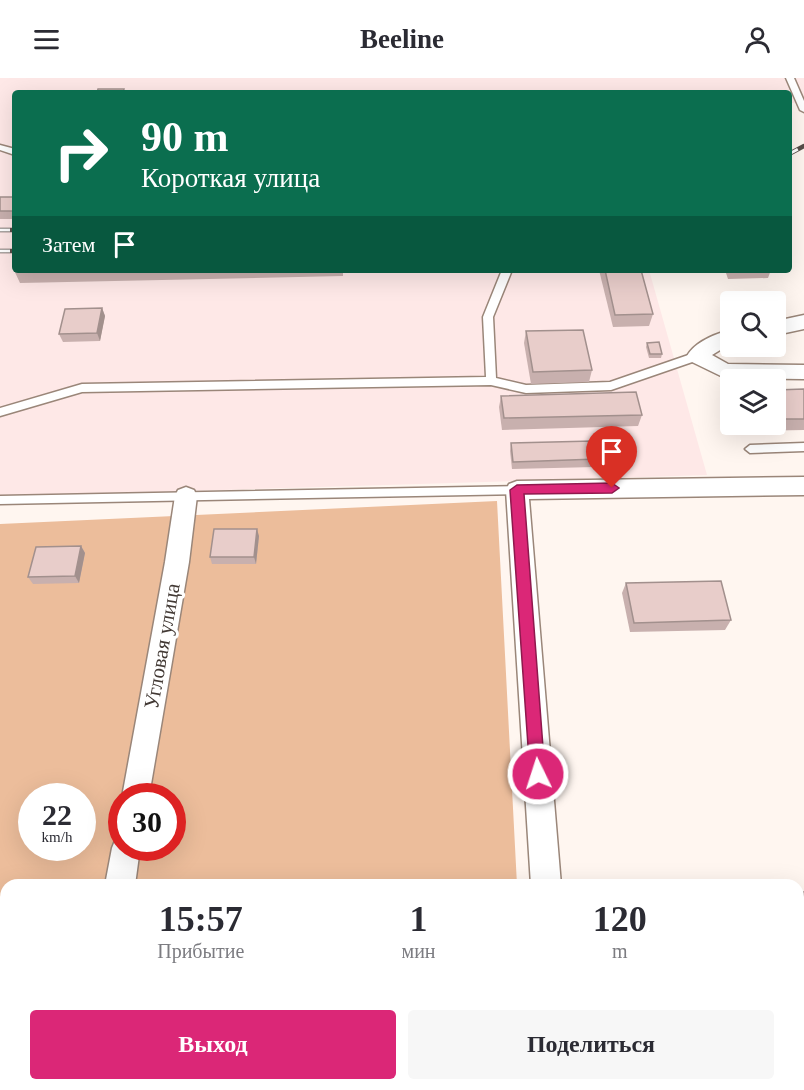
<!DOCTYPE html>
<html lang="ru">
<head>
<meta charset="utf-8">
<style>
  body { margin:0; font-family:Georgia,serif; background:#f7f7f7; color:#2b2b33; height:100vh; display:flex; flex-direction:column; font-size:22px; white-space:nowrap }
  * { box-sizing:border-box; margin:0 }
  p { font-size:20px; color:#7c7c81 }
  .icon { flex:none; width:33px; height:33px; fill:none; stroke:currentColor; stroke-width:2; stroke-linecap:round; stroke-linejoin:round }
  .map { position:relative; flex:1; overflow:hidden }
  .panel { position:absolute; left:0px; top:801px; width:804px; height:212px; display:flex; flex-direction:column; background:#fff; border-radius:18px 18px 0 0; box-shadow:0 6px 24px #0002 }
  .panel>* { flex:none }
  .guide { position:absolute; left:12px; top:12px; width:780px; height:183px; border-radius:6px; box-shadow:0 6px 24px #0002; background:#0b6e4f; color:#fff; overflow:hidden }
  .controls { position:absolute; left:720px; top:213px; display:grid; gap:12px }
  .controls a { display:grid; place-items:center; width:66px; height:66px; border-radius:6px; background:#fff; box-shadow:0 6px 24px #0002; font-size:30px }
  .speed { position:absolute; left:18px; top:705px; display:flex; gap:12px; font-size:30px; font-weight:700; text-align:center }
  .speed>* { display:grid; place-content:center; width:78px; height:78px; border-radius:50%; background:#fff; box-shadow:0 6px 24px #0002; line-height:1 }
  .speed small { font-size:15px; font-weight:400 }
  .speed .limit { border:9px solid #d22; background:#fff; color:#111 }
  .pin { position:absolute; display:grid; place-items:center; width:51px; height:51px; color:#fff; margin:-62px -26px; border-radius:50% 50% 50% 0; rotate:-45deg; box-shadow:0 0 6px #0007 }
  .pin .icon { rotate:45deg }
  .me { position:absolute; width:66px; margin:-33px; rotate:356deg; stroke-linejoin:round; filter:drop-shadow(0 0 4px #0008) }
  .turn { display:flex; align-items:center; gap:21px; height:126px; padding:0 30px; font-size:27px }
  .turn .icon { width:78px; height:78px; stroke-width:2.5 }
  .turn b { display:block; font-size:42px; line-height:51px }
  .then { display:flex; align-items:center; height:57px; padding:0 30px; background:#0003; gap:12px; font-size:22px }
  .eta { display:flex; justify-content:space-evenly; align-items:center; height:102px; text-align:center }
  .eta b { font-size:36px; font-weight:800; line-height:42px }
  .action { display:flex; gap:12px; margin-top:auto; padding:12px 30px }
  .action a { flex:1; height:69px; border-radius:6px; background:#db2777; color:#fff; font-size:24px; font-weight:800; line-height:69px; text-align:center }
  .action a+a { background:#f7f7f7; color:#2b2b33 }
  header { display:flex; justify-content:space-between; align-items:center; height:78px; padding:0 30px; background:#fff; font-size:27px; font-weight:800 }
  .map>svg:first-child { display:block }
  .industrial { fill:#fee8e7 }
  .green { fill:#ecbd9b; fill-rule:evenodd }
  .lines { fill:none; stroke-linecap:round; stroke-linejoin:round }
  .service-casing { stroke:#9a8679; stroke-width:3 }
  .minor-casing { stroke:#9a8679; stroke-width:3 }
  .service { fill:#fff; fill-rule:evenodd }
  .minor { fill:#fff; fill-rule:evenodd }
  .rail-casing { stroke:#574e49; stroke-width:4.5 }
  .rail { stroke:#fff; stroke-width:3; stroke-dasharray:10; stroke-linecap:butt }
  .wall { fill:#c8b0ae }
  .shaded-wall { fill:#a2908d }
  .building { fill:#e8cdca; stroke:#a2908d; stroke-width:1.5 }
  .route { fill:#db2777; stroke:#8e194d; stroke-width:1.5 }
  .labels { text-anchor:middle; stroke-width:6; stroke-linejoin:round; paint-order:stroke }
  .street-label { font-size:21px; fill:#423934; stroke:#fff }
</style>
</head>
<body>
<header><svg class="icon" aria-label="menu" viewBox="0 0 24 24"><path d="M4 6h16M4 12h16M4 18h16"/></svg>Beeline<svg class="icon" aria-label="person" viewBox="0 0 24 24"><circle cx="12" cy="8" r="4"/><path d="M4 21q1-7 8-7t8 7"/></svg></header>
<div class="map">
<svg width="804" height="1012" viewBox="0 0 804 1012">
  <rect width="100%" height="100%" fill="#fff6f0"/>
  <polygon class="industrial" points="0,0 804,0 804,25 789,25 789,15 15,15 15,192 649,192 707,397 0,419"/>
  <path class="green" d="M497,423L517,807H6V1006L516,1007L515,1012H0V446ZM32,718H82V770H32ZM122,718H172V770H122Z"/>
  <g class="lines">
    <defs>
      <g id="service">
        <polygon points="786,0 794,0 804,23 804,34 800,32"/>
        <polygon points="0,67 15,71 15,77 0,72"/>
        <polygon points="502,192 512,192 493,239 496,300 526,307 610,304 697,274 702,278 701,281 611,312 526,315 491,307 82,314 0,338 0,330 82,306 486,299 483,239"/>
        <polygon points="804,365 804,373 750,375 745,371 750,367"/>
        <polygon points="517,408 523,412 517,416 0,426 0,418"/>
      </g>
      <g id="minor">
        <polygon points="804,237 804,251 776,257 776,243"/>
        <path d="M730,252V266L712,277L728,286L804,287V301L725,300L690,283L687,278C695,264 715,256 730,252Z"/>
        <polygon points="804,399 804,417 529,421 561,807 531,807 506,412 509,406 517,403"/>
        <polygon points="186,409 194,412 197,418 189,484 149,718 122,719 165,484 175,418 178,412"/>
        <polygon points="122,758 122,770 140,770 135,807 105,807 112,770 116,760"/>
        <polygon points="79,1006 111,1006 110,1012 78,1012"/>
        <rect x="541" y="1006" width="32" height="6"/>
      </g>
    </defs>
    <use href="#service" class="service-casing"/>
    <use href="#minor" class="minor-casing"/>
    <use href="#service" class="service"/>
    <use href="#minor" class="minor"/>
    <defs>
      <g id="rail">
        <polyline points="789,76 804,68"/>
        <polyline points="0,152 15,152"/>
        <polyline points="0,173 15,173"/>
      </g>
    </defs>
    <use href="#rail" class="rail-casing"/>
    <use href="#rail" class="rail"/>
  </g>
  <g class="wall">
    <rect x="0" y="119" width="15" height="22"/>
    <polygon points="15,184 15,192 343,192 343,198 20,205 13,190"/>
    <polygon points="599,192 641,192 653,236 649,248 613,249"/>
    <polygon points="725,192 771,192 768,200 728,201"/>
    <polygon points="102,230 105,238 100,263 63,264 59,256"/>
    <polygon points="526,253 592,292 589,304 531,306 524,265"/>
    <polygon points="647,265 662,276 661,280 649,280 646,269"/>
    <polygon points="738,268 774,268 775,272 773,276 741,277"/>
    <polygon points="804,311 804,352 740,353 738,346 776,346 776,312"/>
    <polygon points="501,318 642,337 638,348 502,352 499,329"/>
    <polygon points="511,365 597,381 595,389 512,391 510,373"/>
    <polygon points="259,458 256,486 212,486 210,479"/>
    <polygon points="81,468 85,475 79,505 33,506 28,499"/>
    <polygon points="626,505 731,542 725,552 630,554 622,515"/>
    <rect x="798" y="814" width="6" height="29"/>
    <polygon points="714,1006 795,1006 796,1012 715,1012"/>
  </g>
  <g class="shaded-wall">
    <polygon points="102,230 105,238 100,263 97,255"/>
    <polygon points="257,451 259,458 256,486 254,479"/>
    <polygon points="81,468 85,475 79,505 75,498"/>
  </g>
  <g class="building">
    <polygon points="98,11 124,11 123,15 97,15"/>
    <rect x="0" y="119" width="15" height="14"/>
    <polygon points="605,192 641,192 653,236 615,237"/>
    <polygon points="102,230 97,255 59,256 65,231"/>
    <polygon points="583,252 592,292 533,294 526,253"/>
    <polygon points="659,264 662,276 650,276 647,265"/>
    <polygon points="741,268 774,268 775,272 743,273"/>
    <polygon points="804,311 804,341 776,341 776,312"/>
    <polygon points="636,314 642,337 504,340 501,318"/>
    <polygon points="593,363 597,381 513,384 511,365"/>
    <polygon points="214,451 257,451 254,479 210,479"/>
    <polygon points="81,468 75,498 28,499 36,469"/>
    <polygon points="721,503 731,542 634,545 626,505"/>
    <rect x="798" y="814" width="6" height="26"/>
    <polygon points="0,947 6,947 6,997 0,998"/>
    <polygon points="724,1006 795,1006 796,1012 725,1012"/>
  </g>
  <polygon class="route" points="612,405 619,410 612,415 524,416 545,696 543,702 538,704 532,702 530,696 510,412 517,407"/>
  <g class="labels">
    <g class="street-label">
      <text transform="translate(162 568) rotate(-80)" y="7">Угловая улица</text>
    </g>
  </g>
</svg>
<div class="controls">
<a><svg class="icon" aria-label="search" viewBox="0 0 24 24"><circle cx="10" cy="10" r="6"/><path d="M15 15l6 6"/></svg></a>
<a><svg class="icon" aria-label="layers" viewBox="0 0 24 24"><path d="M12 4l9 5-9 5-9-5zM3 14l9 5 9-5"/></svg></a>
</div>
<div class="speed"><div>22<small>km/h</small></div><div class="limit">30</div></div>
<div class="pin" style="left:612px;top:410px;background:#d93025"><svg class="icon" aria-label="arrive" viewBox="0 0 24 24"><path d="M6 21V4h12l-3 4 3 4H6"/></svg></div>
<svg class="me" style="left:538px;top:696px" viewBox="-20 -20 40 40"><circle r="17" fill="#db2777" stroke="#fff" stroke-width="3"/><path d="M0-11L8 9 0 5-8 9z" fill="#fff"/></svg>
<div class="guide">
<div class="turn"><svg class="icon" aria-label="right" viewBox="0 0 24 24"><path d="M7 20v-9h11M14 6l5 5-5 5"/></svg><div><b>90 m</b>Короткая улица</div></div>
<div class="then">Затем<svg class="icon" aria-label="arrive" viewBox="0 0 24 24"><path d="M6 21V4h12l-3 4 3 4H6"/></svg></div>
</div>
<section class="panel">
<div class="eta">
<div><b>15:57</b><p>Прибытие</p></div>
<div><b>1</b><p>мин</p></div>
<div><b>120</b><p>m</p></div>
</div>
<div class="action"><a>Выход</a><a>Поделиться</a></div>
</section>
</div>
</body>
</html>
